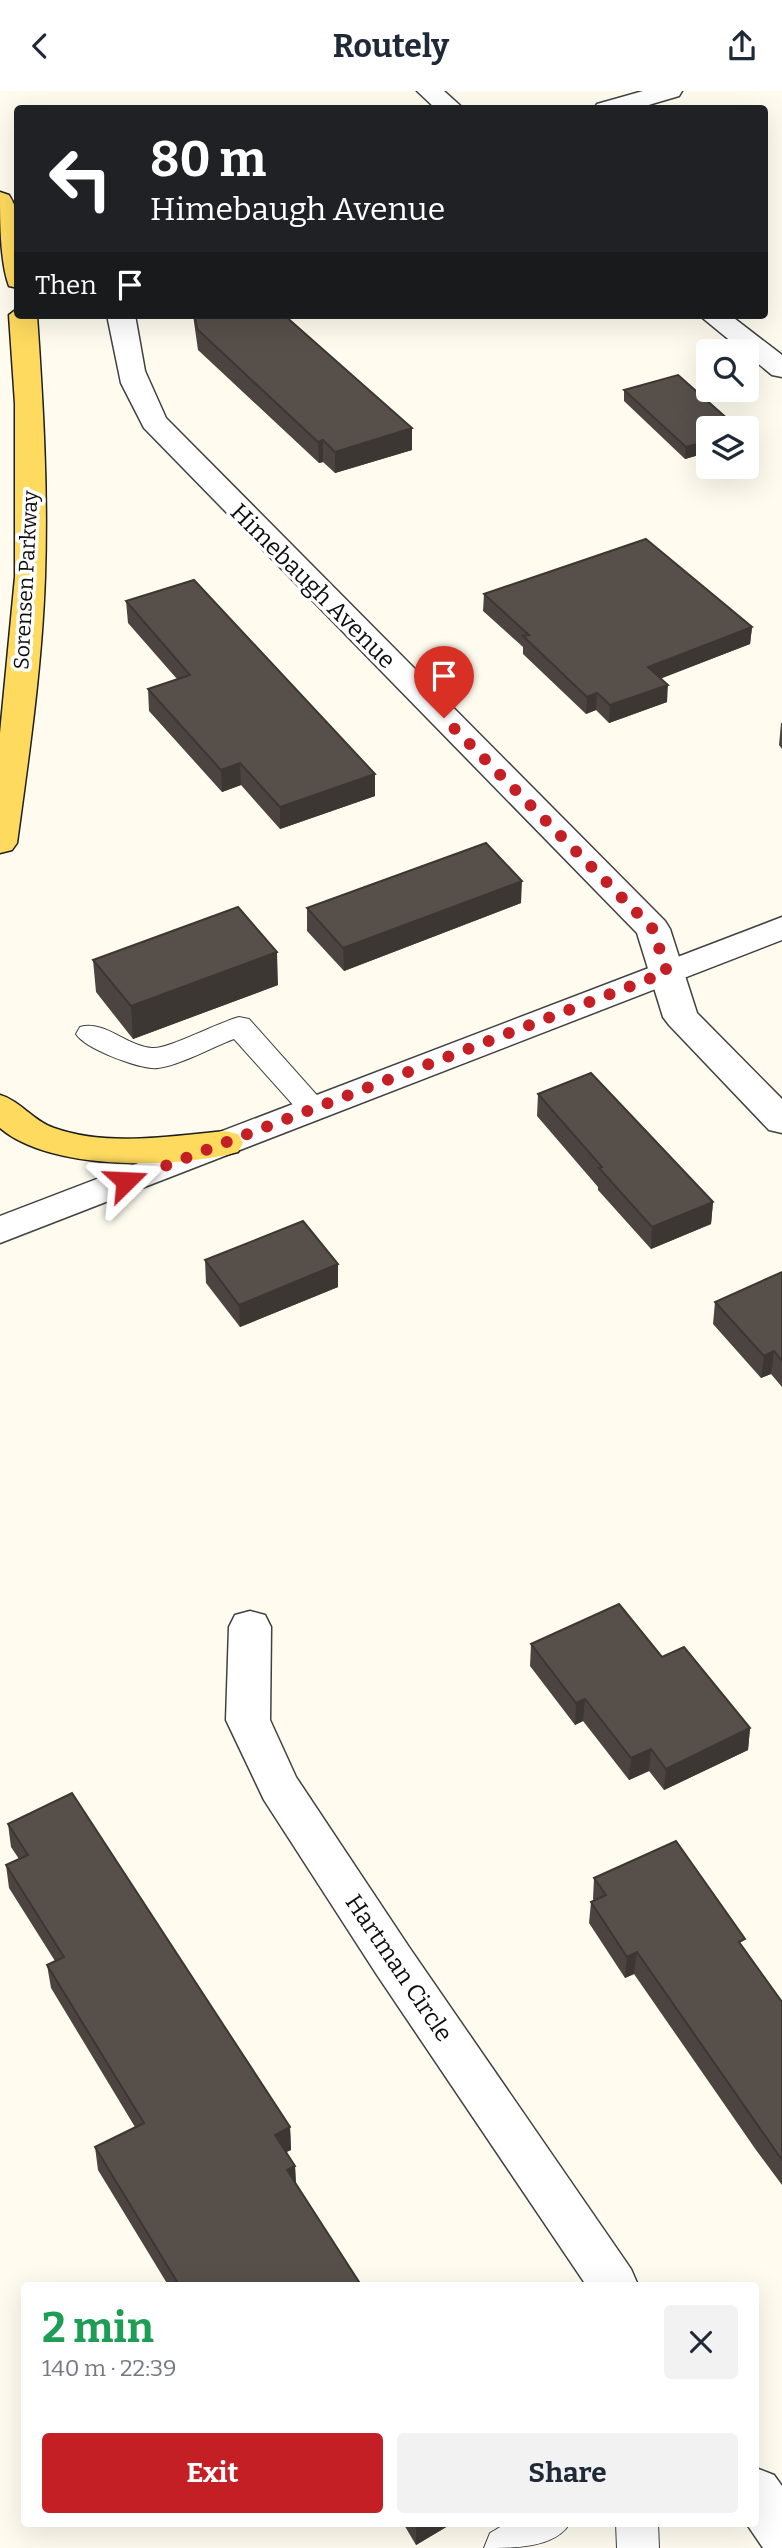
<!DOCTYPE html>
<html lang="en">
<head>
<meta charset="utf-8">
<style>
  body { margin:0; font-family:Bitter,serif; background:#f2f2f3; color:#1f2937; height:100vh; display:flex; flex-direction:column; font-size:26px; white-space:nowrap }
  * { box-sizing:border-box; margin:0 }
  p { font-size:23px; color:#747a83 }
  .icon { flex:none; width:38px; height:38px; fill:none; stroke:currentColor; stroke-width:2; stroke-linecap:round; stroke-linejoin:round }
  .map { position:relative; flex:1; overflow:hidden }
  .drawer { position:absolute; left:21px; top:2191px; width:738px; height:245px; display:flex; flex-direction:column; background:#fff; border-radius:7px; box-shadow:0 7px 28px #0002 }
  .drawer>* { flex:none }
  .guide { position:absolute; left:14px; top:14px; width:754px; height:214px; border-radius:7px; box-shadow:0 7px 28px #0002; background:#202124; color:#fff; overflow:hidden }
  .tools { position:absolute; left:696px; top:248px; display:grid; gap:14px }
  .tools a { display:grid; place-items:center; width:63px; height:63px; border-radius:7px; background:#fff; box-shadow:0 7px 28px #0002; font-size:35px }
  .pin { position:absolute; display:grid; place-items:center; width:60px; height:60px; color:#fff; margin:-72px -30px; border-radius:50% 50% 50% 0; rotate:-45deg; box-shadow:0 0 7px #0007 }
  .pin .icon { rotate:45deg }
  .me { position:absolute; width:77px; margin:-38px; rotate:69deg; stroke-linejoin:round; filter:drop-shadow(0 0 5px #0008) }
  .turn { display:flex; align-items:center; gap:24px; height:147px; padding:0 21px; font-size:32px }
  .turn .icon { width:91px; height:91px; stroke-width:2.5 }
  .turn b { display:block; font-size:49px; line-height:60px }
  .then { display:flex; align-items:center; height:66px; padding:0 21px; background:#0003; gap:14px; font-size:26px }
  .round { display:grid; place-items:center; flex:none; width:74px; height:74px; border-radius:7px; background:#f2f2f3 }
  .head { display:flex; align-items:center; justify-content:space-between; height:119px; padding:0 21px }
  h1 { font-size:42px; font-weight:700; line-height:52px; color:#1e9e55 }
  .cta { display:flex; gap:14px; margin-top:auto; padding:14px 21px }
  .cta a { flex:1; height:80px; border-radius:7px; background:#c41f25; color:#fff; font-size:28px; font-weight:700; line-height:80px; text-align:center }
  .cta a+a { background:#f2f2f3; color:#1f2937 }
  header { display:flex; justify-content:space-between; align-items:center; height:91px; padding:0 21px; background:#fff; font-size:32px; font-weight:700 }
  .map>svg:first-child { display:block }
  .lines { fill:none; stroke-linecap:round; stroke-linejoin:round }
  .service-casing { stroke:#414141; stroke-width:2 }
  .minor-casing { stroke:#414141; stroke-width:3 }
  .tertiary-casing { stroke:#414141; stroke-width:3 }
  .primary-casing { stroke:#1f1f1f; stroke-width:3 }
  .service { fill:#fff; fill-rule:evenodd }
  .minor { fill:#fff; fill-rule:evenodd }
  .tertiary { fill:#fff; fill-rule:evenodd }
  .primary { fill:#feda5f; fill-rule:evenodd }
  .wall { fill:#4b4440 }
  .shaded-wall { fill:#3d3734 }
  .building { fill:#574f4a; stroke:#3d3734; stroke-width:2 }
  .route { stroke:#c41f25; stroke-width:12; stroke-dasharray:0 21.6 }
  .labels { text-anchor:middle; stroke-width:7; stroke-linejoin:round; paint-order:stroke }
  .far-street-label { font-size:21px; fill:#0e0e0e; stroke:#fff }
  .street-label { font-size:24px; fill:#0e0e0e; stroke:#fff }
</style>
</head>
<body>
<header><svg class="icon" aria-label="back" viewBox="0 0 24 24"><path d="M15 5l-7 7 7 7"/></svg>Routely<svg class="icon" aria-label="share" viewBox="0 0 24 24"><path d="M12 15V3M7 8l5-5 5 5M5 13v7h14v-7"/></svg></header>
<div class="map">
<svg width="782" height="2457" viewBox="0 0 782 2457">
  <rect width="100%" height="100%" fill="#fffcef"/>
  <g class="lines">
    <defs>
      <g id="service">
        <path d="M239,926L249,928L323,1011L328,1018L323,1025L313,1028L303,1025L234,948C212,956 181,974 158,977C141,979 85,958 76,943L80,936C105,929 126,955 152,957C167,959 219,931 239,926Z"/>
        <path d="M507,2432H570C555,2457 516,2457 484,2457L490,2442Z"/>
        <polygon points="616,2432 658,2432 659,2457 617,2457"/>
      </g>
      <g id="minor">
        <polygon points="417,0 444,0 464,18 436,18"/>
        <polygon points="643,0 682,0 679,5 635,18 594,18 597,13"/>
        <polygon points="107,224 135,224 145,280 166,327 665,830 670,838 697,922 782,1008 782,1042 769,1039 669,934 663,926 637,842 144,337 121,292"/>
        <polygon points="699,224 730,224 782,264 782,286 772,284"/>
        <polygon points="250,1520 265,1524 271,1536 270,1629 296,1686 409,1856 631,2178 638,2194 586,2194 377,1884 264,1709 226,1629 229,1536 235,1524"/>
        <polygon points="756,2377 774,2384 782,2395 782,2457 763,2457 746,2432 756,2432"/>
      </g>
      <polygon id="tertiary" points="782,826 782,849 0,1152 0,1125"/>
      <g id="primary">
        <path d="M0,101L9,104C25,127 18,170 18,197L9,195C0,171 0,129 0,101Z"/>
        <path d="M18,217V224H37C43,311 48,399 45,486C42,575 29,664 17,752L12,759L0,762V642L15,486V313L9,224Z"/>
        <path d="M0,1004C21,1010 33,1030 54,1037C107,1056 171,1045 225,1040L238,1043L243,1052L238,1061C176,1078 50,1080 0,1037Z"/>
      </g>
    </defs>
    <use href="#service" class="service-casing"/>
    <use href="#minor" class="minor-casing"/>
    <use href="#tertiary" class="tertiary-casing"/>
    <use href="#primary" class="primary-casing"/>
    <use href="#service" class="service"/>
    <use href="#minor" class="minor"/>
    <use href="#tertiary" class="tertiary"/>
    <use href="#primary" class="primary"/>
  </g>
  <g class="wall">
    <polygon points="193,224 284,224 412,359 335,382 323,371 319,372 198,259"/>
    <polygon points="624,299 709,338 709,361 685,368 624,310"/>
    <polygon points="484,503 752,536 750,553 661,587 667,611 609,632 596,619 586,623 523,563 523,556 483,520"/>
    <polygon points="126,510 375,705 280,738 241,694 222,701 149,620 148,598 177,588 128,532"/>
    <polygon points="781,632 782,632 782,658 779,654"/>
    <polygon points="521,812 344,880 307,840 307,817"/>
    <polygon points="93,869 278,894 133,948 96,901"/>
    <polygon points="538,1003 713,1111 711,1133 651,1158 598,1099 598,1096 537,1025"/>
    <polygon points="205,1169 338,1173 338,1196 240,1236 206,1192"/>
    <polygon points="782,1181 782,1296 771,1283 761,1287 713,1233 715,1211"/>
    <polygon points="531,1553 662,1566 750,1637 748,1659 664,1699 649,1680 629,1689 583,1630 575,1634 530,1575"/>
    <polygon points="8,1733 290,2036 291,2059 286,2061 295,2075 296,2093 361,2194 168,2194 98,2079 95,2056 135,2036 51,1897 47,1874 55,1870 9,1797 6,1774 19,1768 11,1756"/>
    <polygon points="594,1787 744,1857 782,1911 782,2094 756,2059 634,1883 625,1887 589,1832 591,1811 594,1810 593,1808"/>
    <polygon points="403,2432 453,2432 416,2454"/>
  </g>
  <g class="shaded-wall">
    <polygon points="412,337 412,359 335,382 335,361"/>
    <polygon points="323,349 323,371 319,372 318,351"/>
    <polygon points="709,350 709,361 685,368 686,356"/>
    <polygon points="752,536 750,553 647,593 648,576"/>
    <polygon points="668,594 667,611 609,632 610,614"/>
    <polygon points="597,602 596,619 586,623 587,606"/>
    <polygon points="240,672 241,694 222,701 221,679"/>
    <polygon points="375,683 375,705 280,738 280,716"/>
    <polygon points="522,790 521,812 344,880 343,857"/>
    <polygon points="277,861 278,894 133,948 131,915"/>
    <polygon points="713,1111 711,1133 651,1158 652,1136"/>
    <polygon points="338,1173 338,1196 240,1236 239,1214"/>
    <polygon points="774,1260 771,1283 761,1287 764,1265"/>
    <polygon points="585,1608 583,1630 575,1634 576,1612"/>
    <polygon points="750,1637 748,1659 664,1699 666,1678"/>
    <polygon points="651,1658 649,1680 629,1689 631,1667"/>
    <polygon points="637,1861 634,1883 625,1887 627,1866"/>
    <polygon points="290,2036 291,2059 276,2066 275,2044"/>
    <polygon points="295,2075 296,2097 287,2079"/>
    <polygon points="418,2432 453,2432 416,2454 416,2434"/>
  </g>
  <g class="building">
    <polygon points="195,224 284,224 412,337 335,361 323,349 318,351 197,238"/>
    <polygon points="678,284 739,338 709,338 709,350 686,356 624,299"/>
    <polygon points="646,448 752,536 648,576 668,594 610,614 597,602 587,606 523,545 529,544 484,503"/>
    <polygon points="194,489 375,683 280,716 240,672 221,679 148,598 190,584 126,510"/>
    <polygon points="486,752 522,790 343,857 307,817"/>
    <polygon points="238,816 277,861 131,915 93,869"/>
    <polygon points="591,982 713,1111 652,1136 599,1077 602,1076 538,1003"/>
    <polygon points="303,1130 338,1173 239,1214 205,1169"/>
    <polygon points="782,1181 782,1270 774,1260 764,1265 715,1211"/>
    <polygon points="619,1513 662,1566 684,1556 750,1637 666,1678 651,1658 631,1667 585,1608 576,1612 531,1553"/>
    <polygon points="72,1702 290,2036 275,2044 295,2075 287,2079 361,2194 179,2194 95,2056 144,2032 47,1874 64,1866 6,1774 28,1764 8,1733"/>
    <polygon points="676,1750 745,1848 739,1851 782,1911 782,2069 637,1861 627,1866 591,1811 606,1804 594,1787"/>
  </g>
  <g class="lines">
    <polyline class="route" points="126,1090 667,881 653,838 444,627"/>
  </g>
  <g class="labels">
    <g class="far-street-label">
      <text transform="translate(26 489) rotate(-87)" y="7">Sorensen Parkway</text>
    </g>
    <g class="street-label">
      <text transform="translate(313 495) rotate(45)" y="8">Himebaugh Avenue</text>
      <text transform="translate(399 1877) rotate(56)" y="8">Hartman Circle</text>
    </g>
  </g>
</svg>
<div class="tools">
<a><svg class="icon" aria-label="search" viewBox="0 0 24 24"><circle cx="10" cy="10" r="6"/><path d="M15 15l6 6"/></svg></a>
<a><svg class="icon" aria-label="layers" viewBox="0 0 24 24"><path d="M12 4l9 5-9 5-9-5zM3 14l9 5 9-5"/></svg></a>
</div>
<div class="pin" style="left:444px;top:627px;background:#d93025"><svg class="icon" aria-label="arrive" viewBox="0 0 24 24"><path d="M6 21V4h12l-3 4 3 4H6"/></svg></div>
<svg class="me" style="left:126px;top:1090px" viewBox="-20 -20 40 40"><path d="M0-17L14 15 0 8-14 15z" fill="#c41f25" stroke="#fff" stroke-width="4"/></svg>
<div class="guide">
<div class="turn"><svg class="icon" aria-label="left" viewBox="0 0 24 24"><path d="M17 20v-9H6M10 6l-5 5 5 5"/></svg><div><b>80 m</b>Himebaugh Avenue</div></div>
<div class="then">Then<svg class="icon" aria-label="arrive" viewBox="0 0 24 24"><path d="M6 21V4h12l-3 4 3 4H6"/></svg></div>
</div>
<section class="drawer">
<div class="head"><div><h1>2 min</h1><p>140 m · 22:39</p></div><a class="round"><svg class="icon" aria-label="close" viewBox="0 0 24 24"><path d="M6 6l12 12M18 6L6 18"/></svg></a></div>
<div class="cta"><a>Exit</a><a>Share</a></div>
</section>
</div>
</body>
</html>
